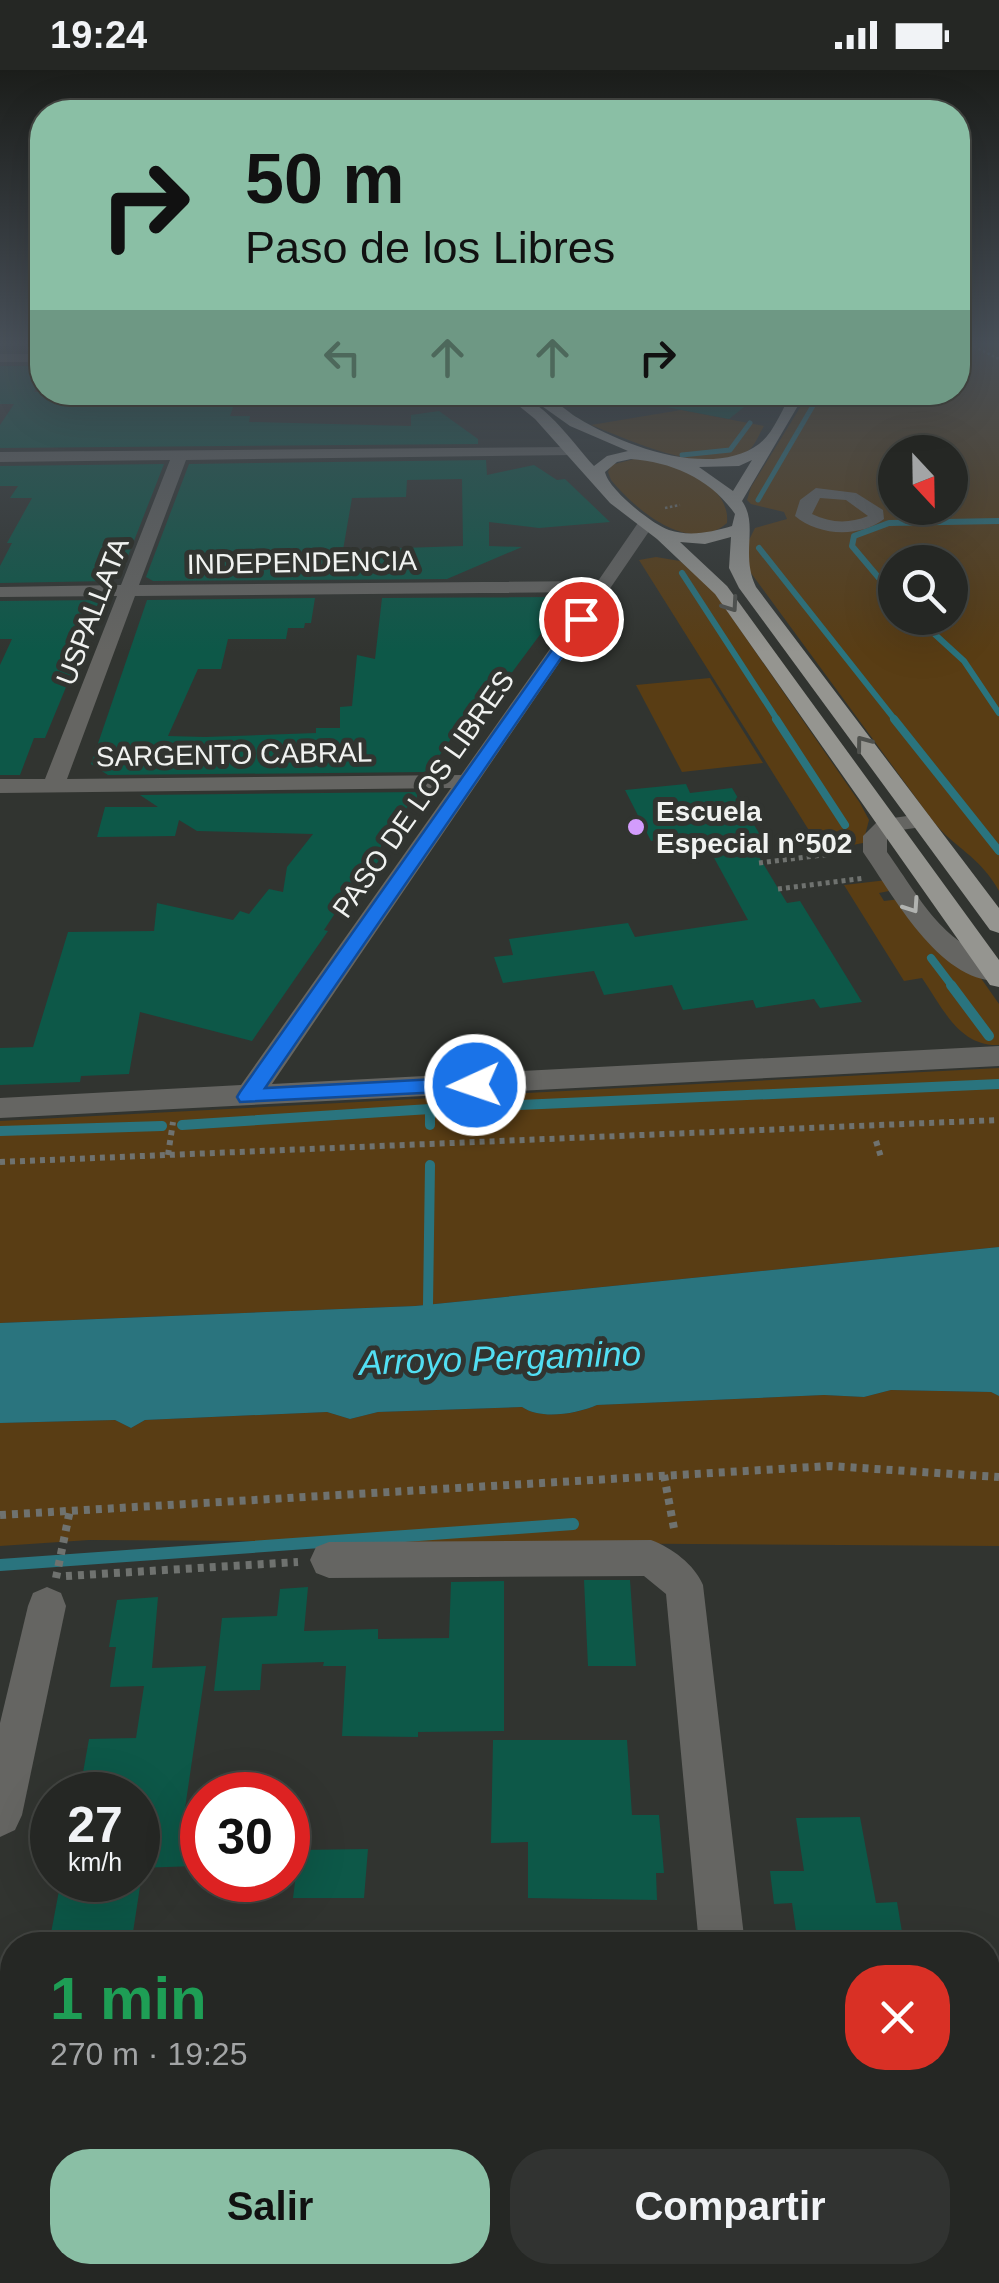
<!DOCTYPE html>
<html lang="es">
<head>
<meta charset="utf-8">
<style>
  body { margin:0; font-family:Helvetica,sans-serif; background:#313331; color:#f1f3f6; height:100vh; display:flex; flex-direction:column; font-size:38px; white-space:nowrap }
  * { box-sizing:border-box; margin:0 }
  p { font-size:32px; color:#a3a5a6 }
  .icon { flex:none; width:55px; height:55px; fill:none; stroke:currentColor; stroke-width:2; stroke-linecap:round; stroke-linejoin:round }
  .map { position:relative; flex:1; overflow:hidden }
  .sheet { position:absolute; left:0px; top:1862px; width:1000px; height:352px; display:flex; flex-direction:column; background:#252724; border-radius:40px 40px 0 0; box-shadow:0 10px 40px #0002,0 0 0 2px #424441 }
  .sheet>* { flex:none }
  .top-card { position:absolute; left:30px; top:30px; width:940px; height:305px; border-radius:40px; box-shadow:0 10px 40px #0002,0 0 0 2px #424441; background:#8abfa5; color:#111; overflow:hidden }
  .needle { width:65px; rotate:158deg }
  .buttons { position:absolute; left:878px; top:365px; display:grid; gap:20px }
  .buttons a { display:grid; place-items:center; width:90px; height:90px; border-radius:50%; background:#252724; box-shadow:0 10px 40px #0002,0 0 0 2px #424441; font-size:50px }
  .speed { position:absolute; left:30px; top:1702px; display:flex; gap:20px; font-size:50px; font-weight:700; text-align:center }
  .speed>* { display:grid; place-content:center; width:130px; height:130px; border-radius:50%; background:#252724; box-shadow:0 10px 40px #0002,0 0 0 2px #424441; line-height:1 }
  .speed small { font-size:25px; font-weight:400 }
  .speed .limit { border:15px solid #d22; background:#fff; color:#111 }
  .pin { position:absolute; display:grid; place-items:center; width:85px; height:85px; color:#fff; margin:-42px; border:5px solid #fff; border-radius:50%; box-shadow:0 2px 10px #0007 }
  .me { position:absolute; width:110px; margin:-55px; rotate:267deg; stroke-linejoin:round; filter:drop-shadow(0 0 8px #0008) }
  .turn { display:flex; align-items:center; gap:35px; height:210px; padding:0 50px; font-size:45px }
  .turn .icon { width:130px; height:130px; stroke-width:2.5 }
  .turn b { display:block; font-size:70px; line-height:85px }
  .lanes { display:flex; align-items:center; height:95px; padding:0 50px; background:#0003; justify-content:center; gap:50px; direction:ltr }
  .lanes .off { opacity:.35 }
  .round { display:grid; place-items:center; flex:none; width:105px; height:105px; border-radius:40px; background:#313331 }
  .summary { display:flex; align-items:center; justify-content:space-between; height:170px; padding:0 50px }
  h1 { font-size:60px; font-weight:700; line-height:75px; color:#1e9e55 }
  .button { display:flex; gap:20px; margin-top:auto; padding:20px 50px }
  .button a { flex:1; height:115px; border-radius:40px; background:#8abfa5; color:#111; font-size:40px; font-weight:700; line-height:115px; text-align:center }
  .button a+a { background:#313331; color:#f1f3f6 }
  .status { display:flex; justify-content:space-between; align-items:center; height:70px; padding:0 50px; background:#252724; direction:ltr }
  .status svg { height:28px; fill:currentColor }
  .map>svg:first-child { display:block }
  .green { fill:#593d14; fill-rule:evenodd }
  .water { fill:#2a747e }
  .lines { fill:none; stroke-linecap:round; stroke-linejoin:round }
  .stream-far4 { stroke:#2a747e; stroke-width:5 }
  .stream-far3 { stroke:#2a747e; stroke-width:6 }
  .stream-far2 { stroke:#2a747e; stroke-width:8 }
  .stream-far1 { stroke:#2a747e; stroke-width:10 }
  .stream { stroke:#2a747e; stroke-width:12 }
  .building { fill:#0d5848; fill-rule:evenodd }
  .path-far3 { stroke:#6f726f; stroke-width:2.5; stroke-dasharray:2.5 2.5; stroke-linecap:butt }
  .path-far2 { stroke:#6f726f; stroke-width:5; stroke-dasharray:4 4; stroke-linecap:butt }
  .path-far1 { stroke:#6f726f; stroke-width:6; stroke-dasharray:5 5; stroke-linecap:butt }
  .path { stroke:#6f726f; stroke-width:8; stroke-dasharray:6 6; stroke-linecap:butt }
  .minor { fill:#656562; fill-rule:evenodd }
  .major { fill:#959590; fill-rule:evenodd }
  .oneway { stroke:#4f514d }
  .oneway2 { stroke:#b1b3b0 }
  .route { fill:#1a73e8; stroke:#114b97; stroke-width:2.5 }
  .poi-dot { fill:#d39cfc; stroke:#313430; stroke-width:4 }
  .labels { text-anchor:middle; stroke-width:10; stroke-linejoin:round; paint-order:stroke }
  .far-street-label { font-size:28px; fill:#f0f2f0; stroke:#313430 }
  .far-poi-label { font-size:28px; font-weight:bold; fill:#f0f2f0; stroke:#313430; text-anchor:start }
  .water-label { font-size:35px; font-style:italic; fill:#52dff3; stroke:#313430 }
</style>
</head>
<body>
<div class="status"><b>19:24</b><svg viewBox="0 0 49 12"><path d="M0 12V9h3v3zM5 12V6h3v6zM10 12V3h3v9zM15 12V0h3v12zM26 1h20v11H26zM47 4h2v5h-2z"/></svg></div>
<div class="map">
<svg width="999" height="2213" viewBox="0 0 999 2213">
  <rect width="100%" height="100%" fill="#313430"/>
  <g class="green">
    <path d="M958,272H999V821C979,785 954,778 933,751L748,499L747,474L755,458L787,449L784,442L751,434L747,430L751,417L809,323L958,322ZM895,382H950V438H895ZM895,492H950V548H895Z"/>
    <path d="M681,340L764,356C760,362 757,371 752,377C720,413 627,369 591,355Z"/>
    <path d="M634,389C667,390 731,411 727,453C689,486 635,439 611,410L608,402L611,395Z"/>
    <polygon points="656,487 680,491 712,519 860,733 869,750 863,773 822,781 639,490"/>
    <polygon points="710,608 763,693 682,702 636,615"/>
    <path d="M887,810L894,820L879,823L884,831L900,829L978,904L999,934V975C959,977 942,937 922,908L904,911L844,815Z"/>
    <polygon points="999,998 999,1177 415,1236 0,1253 0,1051"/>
    <path d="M891,1320L991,1322L999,1326V1476L89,1470L0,1476V1353L115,1350L131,1358L145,1350L327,1342L350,1349L378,1342L522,1337C541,1350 577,1344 597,1335L824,1325L864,1327Z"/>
  </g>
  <path class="water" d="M999,1177V1326L991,1322L891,1320L864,1327L824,1325L597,1335C576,1344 541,1350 522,1337L378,1342L350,1349L327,1342L145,1350L131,1358L115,1350L0,1353V1253L415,1236Z"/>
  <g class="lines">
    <g class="stream-far4">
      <polyline points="682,385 730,380 750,353"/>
      <polyline points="758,430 821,322"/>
    </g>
    <g class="stream-far3">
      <polyline points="759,478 896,651"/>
      <polyline points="682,503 778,651"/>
      <polyline points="895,527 852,476 854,466 889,453 999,451"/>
      <polyline points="917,548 964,591 999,643"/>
    </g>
    <g class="stream-far2">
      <polyline points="776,649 845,755"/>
      <polyline points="894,649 999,781"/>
      <polyline points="931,888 953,917"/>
    </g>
    <g class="stream-far1">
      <polyline points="951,915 989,966"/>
      <polyline points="430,1039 430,1055"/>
      <polyline points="182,1055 430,1039 999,1014"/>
      <polyline points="0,1061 162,1056"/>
      <polyline points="428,1235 430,1095"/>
    </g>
    <polyline class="stream" points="0,1495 573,1454"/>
  </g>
  <g class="building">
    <polygon points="0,296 42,296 42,309 34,322 65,322 65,329 76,329 74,334 235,332 230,346 250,346 249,352 411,356 411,345 439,341 478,369 478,374 0,378 0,355 14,334 0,334"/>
    <polygon points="662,322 763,322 729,349 661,336"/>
    <path d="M486,390L487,405L534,395L557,410L565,409L610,452L539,458L489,452V476L522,477L447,509L153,511L146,507L189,394ZM462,409L463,476L343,480L352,428L406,427L407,410Z"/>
    <polygon points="164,394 123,499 116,496 109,511 0,513 0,496 12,473 7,473 32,428 10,428 18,416 0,416 0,396"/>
    <polygon points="568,527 470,659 459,657 437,689 436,697 427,702 108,705 91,694 147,530 315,528 311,553 305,553 304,558 288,558 286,569 228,569 221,599 198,599 168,666 205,667 316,663 316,658 340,658 340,637 352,636 357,585 375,589 382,528"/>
    <polygon points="102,530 45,668 34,668 20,705 0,705 0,595 12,569 0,569 0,531"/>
    <polygon points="686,714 690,723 732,718 769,780 756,782 787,833 800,831 862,932 820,938 814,929 756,938 753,930 683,940 672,915 604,925 594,901 503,913 494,887 513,885 509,869 628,853 635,867 748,850 701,764 651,771 625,720"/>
    <polygon points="417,722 417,735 408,736 381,775 380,789 363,812 357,810 324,860 328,861 252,971 140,942 129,1004 81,1006 80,1012 0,1015 0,978 33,977 68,862 154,861 157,833 233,850 240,841 249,844 269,819 283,822 287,797 313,764 197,761 179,750 175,766 97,767 105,737 158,737 140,725"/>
    <polygon points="584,1510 630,1510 636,1596 588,1596"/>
    <polygon points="504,1511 504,1661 418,1662 418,1667 342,1666 346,1596 323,1596 324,1592 262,1594 260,1620 214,1621 222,1548 277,1546 280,1519 308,1517 304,1561 378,1559 378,1569 449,1568 451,1512"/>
    <polygon points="158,1527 152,1598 206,1596 184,1745 202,1744 196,1796 138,1798 138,1725 79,1725 89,1669 136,1668 144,1616 110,1617 116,1577 109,1577 117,1530"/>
    <polygon points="493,1670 627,1670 632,1745 659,1745 664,1803 656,1803 657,1830 528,1828 528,1772 491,1773"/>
    <polygon points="860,1747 876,1833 897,1832 903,1868 883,1869 884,1875 798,1875 792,1833 774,1834 770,1801 804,1801 796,1748"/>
    <polygon points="368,1779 364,1828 293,1828 299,1780"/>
    <polygon points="61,1810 141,1810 131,1875 60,1875 62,1863 51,1863"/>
  </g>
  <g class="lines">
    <g class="path-far3">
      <polyline points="965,272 999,289"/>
      <polyline points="665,438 680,435"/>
    </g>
    <g class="path-far2">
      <polyline points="759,793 848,782"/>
      <polyline points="778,819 865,808"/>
    </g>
    <g class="path-far1">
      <polyline points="876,1071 881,1087"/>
      <polyline points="168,1085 173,1052"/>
      <polyline points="0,1092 999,1050"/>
    </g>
    <g class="path">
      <polyline points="664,1405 675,1464"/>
      <polyline points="0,1445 830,1396 999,1407"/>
      <polyline points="66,1506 298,1492"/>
      <polyline points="56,1508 70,1440"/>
    </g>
    <g class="minor">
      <rect x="0" y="284" width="42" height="8"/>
      <path d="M569,377L574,379V385L186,390L139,515L598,511L640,450L654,454L272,1014L999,976V996L0,1048V1028L241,1015L451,718L0,723V709H45L117,526L0,527V517L121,515L170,390L0,392V382ZM590,522L461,705L67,709L135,526Z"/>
      <path d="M816,418L856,423L883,440L884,449C860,468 818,466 795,446L800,430ZM820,428L846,430L868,446C848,454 831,453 812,444Z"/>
      <path d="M921,744L929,746L932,751L929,756L894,761L887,768V782C926,837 936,864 999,895V911C939,912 893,825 863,782V766L879,750Z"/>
      <path d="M651,1470C672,1478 694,1494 703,1515L745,1875H699L666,1524L644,1506L329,1508L316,1503L310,1490L316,1477L329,1472Z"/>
      <polygon points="47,1517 61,1523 66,1536 22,1745 15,1760 0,1767 0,1653 28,1536 33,1523"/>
      <polygon points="730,2202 782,2202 783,2213 731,2213"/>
    </g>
    <path class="major" d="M502,322C540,322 570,370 594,396L607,386L628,381L570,356L532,329V323C549,322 564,340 578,348C623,376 712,409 759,374C773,364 783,338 792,322H806L742,431C759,455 740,484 756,517L999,838V863L990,860L739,518L729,498L731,467L705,474L680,472L727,516L999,890V917L990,915L715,524L657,469L610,433L535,349ZM631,389C672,392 711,409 735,444L732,456C712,462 690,467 669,460C653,455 608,419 605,402L617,392ZM752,390L733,421L699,397L739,396Z"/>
  </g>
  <defs><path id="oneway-chevron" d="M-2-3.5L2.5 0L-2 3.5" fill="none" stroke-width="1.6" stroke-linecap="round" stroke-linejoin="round" transform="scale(2.5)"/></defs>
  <g class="oneway">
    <use href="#oneway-chevron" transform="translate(731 535) rotate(55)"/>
    <use href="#oneway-chevron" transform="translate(863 673) rotate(-127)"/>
  </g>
  <use class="oneway2" href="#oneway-chevron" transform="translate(912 836) rotate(56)"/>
  <linearGradient id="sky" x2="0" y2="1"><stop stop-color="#1b1d1a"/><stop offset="0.47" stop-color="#485059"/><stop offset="1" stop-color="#485059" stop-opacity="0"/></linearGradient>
  <rect width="999" height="582" fill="url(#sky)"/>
  <polygon class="route" points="581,545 588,549 265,1018 475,1007 486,1015 483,1020 240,1032 237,1027 240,1022 576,546"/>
  <circle class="poi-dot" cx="636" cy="757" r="10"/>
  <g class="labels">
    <g class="far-street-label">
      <text transform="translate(302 492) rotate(-1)" y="10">INDEPENDENCIA</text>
      <text transform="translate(92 541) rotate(-69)" y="10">USPALLATA</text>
      <text transform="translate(234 684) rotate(-1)" y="10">SARGENTO CABRAL</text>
      <text transform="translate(423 724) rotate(-55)" y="10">PASO DE LOS LIBRES</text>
    </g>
    <g class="far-poi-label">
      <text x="656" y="751">Escuela<tspan x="656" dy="32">Especial n°502</tspan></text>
    </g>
    <g class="water-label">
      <text transform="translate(500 1288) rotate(-2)" y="12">Arroyo Pergamino</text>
    </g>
  </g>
</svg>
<div class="buttons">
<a><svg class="needle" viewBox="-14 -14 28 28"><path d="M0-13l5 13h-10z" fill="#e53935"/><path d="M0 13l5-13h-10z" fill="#a3a5a6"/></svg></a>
<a><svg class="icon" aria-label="search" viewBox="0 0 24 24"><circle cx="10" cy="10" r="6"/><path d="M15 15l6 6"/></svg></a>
</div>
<div class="speed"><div>27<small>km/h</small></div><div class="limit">30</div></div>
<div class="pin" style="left:581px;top:549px;background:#d93025"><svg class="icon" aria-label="arrive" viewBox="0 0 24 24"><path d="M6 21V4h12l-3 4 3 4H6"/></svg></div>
<svg class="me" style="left:475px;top:1015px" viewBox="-20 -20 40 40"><circle r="17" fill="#1a73e8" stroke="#fff" stroke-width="3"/><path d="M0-11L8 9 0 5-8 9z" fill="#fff"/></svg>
<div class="top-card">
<div class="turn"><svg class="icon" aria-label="right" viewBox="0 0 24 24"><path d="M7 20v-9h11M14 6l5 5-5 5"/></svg><div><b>50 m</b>Paso de los Libres</div></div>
<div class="lanes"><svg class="icon off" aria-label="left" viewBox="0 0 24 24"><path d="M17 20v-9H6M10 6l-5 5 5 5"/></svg><svg class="icon off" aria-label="ahead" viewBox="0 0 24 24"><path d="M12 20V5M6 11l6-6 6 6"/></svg><svg class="icon off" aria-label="ahead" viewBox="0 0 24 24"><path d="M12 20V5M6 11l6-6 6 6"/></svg><svg class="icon" aria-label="right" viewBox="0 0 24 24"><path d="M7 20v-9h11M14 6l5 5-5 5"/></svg></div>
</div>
<section class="sheet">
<div class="summary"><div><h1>1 min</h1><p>270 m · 19:25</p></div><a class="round" style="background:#d93025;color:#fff"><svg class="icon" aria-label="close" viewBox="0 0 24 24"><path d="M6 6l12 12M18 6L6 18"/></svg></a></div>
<div class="button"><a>Salir</a><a>Compartir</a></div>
</section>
</div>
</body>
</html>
